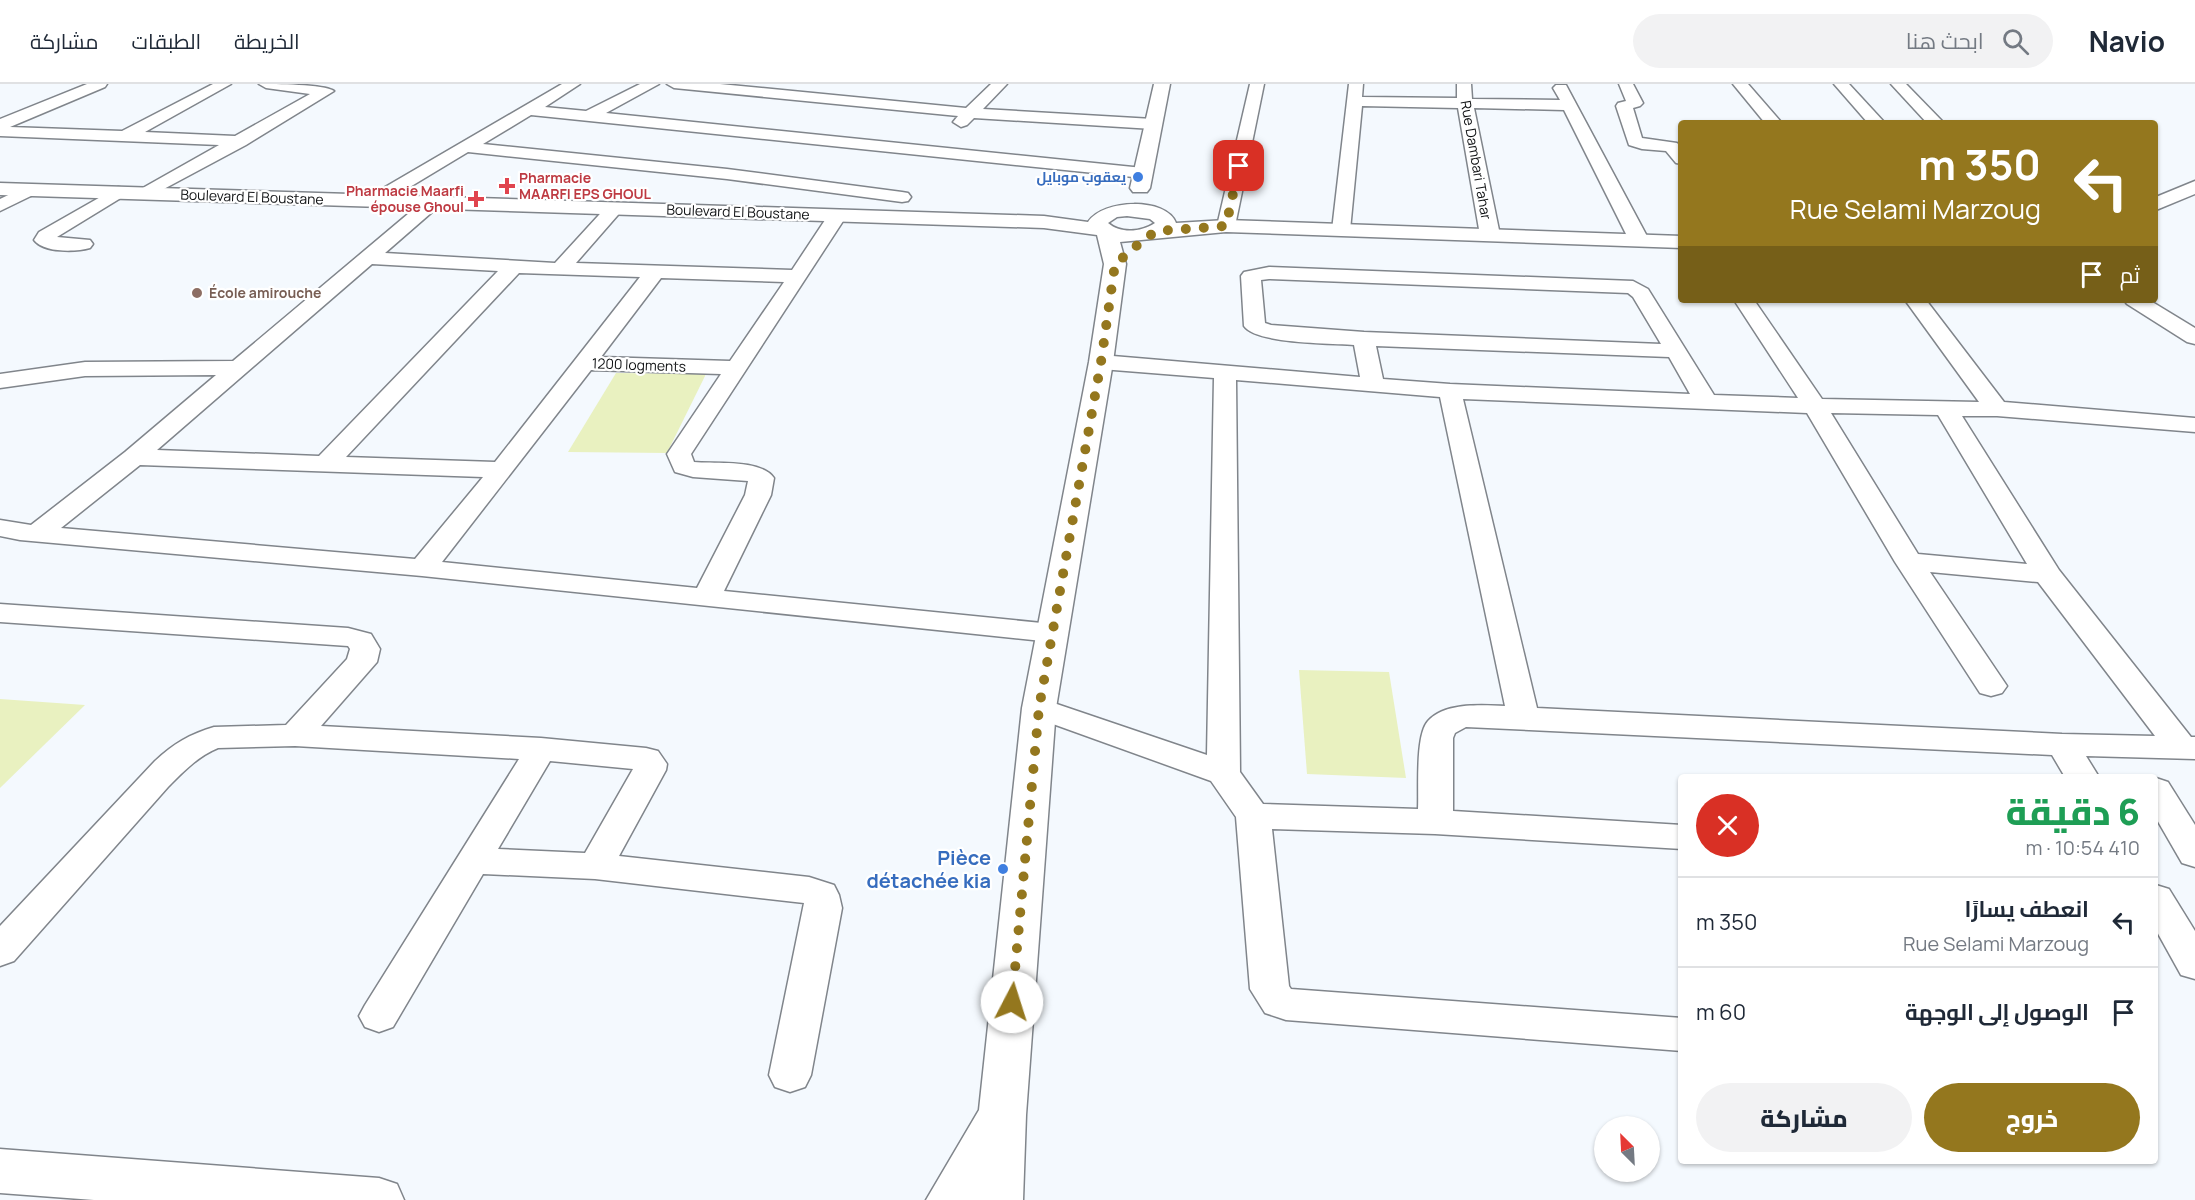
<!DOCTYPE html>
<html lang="ar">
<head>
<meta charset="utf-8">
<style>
  body { margin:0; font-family:Manrope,Cairo,sans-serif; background:#f2f2f3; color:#1f2937; direction:rtl; height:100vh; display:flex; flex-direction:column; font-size:22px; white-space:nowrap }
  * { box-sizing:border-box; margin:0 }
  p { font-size:20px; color:#747a83 }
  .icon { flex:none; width:33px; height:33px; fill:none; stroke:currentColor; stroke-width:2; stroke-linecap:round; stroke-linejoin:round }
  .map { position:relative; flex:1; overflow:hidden; direction:ltr }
  .panel { position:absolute; left:1678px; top:690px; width:480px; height:390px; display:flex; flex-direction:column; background:#fff; border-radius:6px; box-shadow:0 2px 4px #0004; direction:rtl }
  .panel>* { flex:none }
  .banner { position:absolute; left:1678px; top:36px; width:480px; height:183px; border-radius:6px; box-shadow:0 2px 4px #0004; direction:rtl; background:#94771e; color:#fff; overflow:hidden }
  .needle { width:39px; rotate:336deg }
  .controls { position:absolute; left:1594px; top:1032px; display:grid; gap:12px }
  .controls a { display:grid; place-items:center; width:66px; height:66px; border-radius:50%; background:#fff; box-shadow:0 2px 4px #0004; font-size:30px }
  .pin { position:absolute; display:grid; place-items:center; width:51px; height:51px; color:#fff; margin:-26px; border-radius:12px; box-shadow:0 3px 9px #0006 }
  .me { position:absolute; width:66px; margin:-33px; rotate:5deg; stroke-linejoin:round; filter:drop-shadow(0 0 4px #0008) }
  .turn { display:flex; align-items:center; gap:21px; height:126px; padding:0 18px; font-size:27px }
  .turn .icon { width:78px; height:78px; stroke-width:2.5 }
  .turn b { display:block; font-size:42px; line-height:51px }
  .then { display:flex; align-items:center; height:57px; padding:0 18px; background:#0003; gap:12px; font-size:22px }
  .round { display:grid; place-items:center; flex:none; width:63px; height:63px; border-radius:32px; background:#f2f2f3 }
  .overview { display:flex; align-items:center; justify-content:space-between; height:102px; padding:0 18px }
  h1 { font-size:36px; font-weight:800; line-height:45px; color:#1e9e55 }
  .button { display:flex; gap:12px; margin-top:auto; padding:12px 18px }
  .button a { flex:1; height:69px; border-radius:36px; background:#94771e; color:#fff; font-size:24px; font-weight:800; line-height:69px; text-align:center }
  .button a+a { background:#f2f2f3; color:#1f2937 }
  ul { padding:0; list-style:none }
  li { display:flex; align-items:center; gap:18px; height:90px; padding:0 18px; border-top:2px solid #e0e1e3 }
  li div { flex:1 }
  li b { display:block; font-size:22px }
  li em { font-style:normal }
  header { display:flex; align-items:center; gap:36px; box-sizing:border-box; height:84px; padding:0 30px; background:#fff; border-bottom:2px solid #e0e1e3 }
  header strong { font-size:28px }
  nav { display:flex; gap:33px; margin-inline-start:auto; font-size:21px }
  .search { width:420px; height:54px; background:#f2f2f3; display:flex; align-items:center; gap:15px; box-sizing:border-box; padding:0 21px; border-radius:33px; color:#747a83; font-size:22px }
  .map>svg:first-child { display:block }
  .green { fill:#e9f1c0 }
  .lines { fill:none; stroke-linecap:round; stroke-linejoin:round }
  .street-casing { stroke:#80858b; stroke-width:3 }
  .secondary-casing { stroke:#80858b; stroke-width:3 }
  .street { fill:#fff; fill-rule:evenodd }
  .secondary { fill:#fff; fill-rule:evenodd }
  .route { stroke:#94771e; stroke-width:10; stroke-dasharray:0 18 }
  .shop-dot { fill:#3f7fe0; stroke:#fff; stroke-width:2 }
  .health-dot { fill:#e0444e; stroke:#fff; stroke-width:2 }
  .education-dot { fill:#8d6e63; stroke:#fff; stroke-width:2 }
  .labels { text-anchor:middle; stroke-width:4.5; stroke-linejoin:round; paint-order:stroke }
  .far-street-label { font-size:14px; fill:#0d0f11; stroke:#fff }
  .far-shop-label { font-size:14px; font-weight:bold; fill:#366cbe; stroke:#fff; text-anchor:end }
  .far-health-label { font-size:14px; font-weight:bold; fill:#be3a42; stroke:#fff; text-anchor:start }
  .far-education-label { font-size:14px; font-weight:bold; fill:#785e54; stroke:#fff; text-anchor:start }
  .near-shop-label { font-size:20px; font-weight:bold; fill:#366cbe; stroke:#fff; text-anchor:end }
</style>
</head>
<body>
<header>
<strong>Navio</strong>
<div class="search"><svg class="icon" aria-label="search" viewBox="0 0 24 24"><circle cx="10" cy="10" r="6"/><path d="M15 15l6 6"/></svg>ابحث هنا</div>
<nav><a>الخريطة</a><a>الطبقات</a><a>مشاركة</a></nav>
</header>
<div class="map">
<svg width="2195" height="1116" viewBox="0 0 2195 1116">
  <rect width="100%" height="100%" fill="#f4f9fe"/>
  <g class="green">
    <polygon points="616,289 706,290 667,369 568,368"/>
    <polygon points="1299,586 1389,588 1406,694 1307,690"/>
    <polygon points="0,615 85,621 0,704"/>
  </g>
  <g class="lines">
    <defs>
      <g id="street">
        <path d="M87,0H107L105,3L10,43L122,47L213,0H231L145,48L235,52L310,10L266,4L259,0C275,0 324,0 334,7L246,61L147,114L141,113L138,109L141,105L219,61L0,52V35Z"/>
        <polygon points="562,0 580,0 545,23 586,27 640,0 659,0 606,29 1143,84 1149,85 1152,89 1149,93 1143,94 531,31 483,60 727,85 902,108 908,109 911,113 908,117 902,118 727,95 468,68 380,121 368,121 365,117 368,113"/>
        <polygon points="667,0 720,0 966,24 991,0 1007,0 983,25 1153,35 1161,40 1153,45 974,34 967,41 961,43 953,38 958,32 674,4"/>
        <polygon points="1250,0 1264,0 1235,142 1233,146 1219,146 1217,142"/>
        <polygon points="1349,0 1363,0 1362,13 1457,14 1457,0 1471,0 1472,15 1560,16 1553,4 1556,1 1566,1 1649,156 1646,160 1632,160 1629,156 1564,26 1474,24 1500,151 1497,155 1483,155 1480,151 1458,24 1362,22 1350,146 1348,150 1334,150 1332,146"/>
        <polygon points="1619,0 1633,0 1643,19 1640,22 1633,24 1642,54 1677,59 1682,64 1682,80 1676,79 1666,67 1642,65 1629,61 1616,22 1618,19 1626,17"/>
        <polygon points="1733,0 1748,0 1782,39 1765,39"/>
        <polygon points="1834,0 1849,0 1885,39 1868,39"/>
        <polygon points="1891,0 1906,0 1944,39 1927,39"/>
        <polygon points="29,101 35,102 38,106 35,110 0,127 0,115"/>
        <path d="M118,103L124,104L127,108L124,112L57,153L90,156L93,160L90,164C76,168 44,169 34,156L39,148Z"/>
        <path d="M433,113L439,114L442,118L439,122L385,169L555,179L609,120H621L624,124L576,179L792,186L831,127H845L847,131L691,370L694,378C716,380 761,375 774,394L771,411L724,507L1052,540L1063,543L1067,549L1063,555L1052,558L422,492L20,456L0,452V436L31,441L125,368L216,291L85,292L0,304V290L85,278L233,277L427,114ZM372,180L498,187L319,372L157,366ZM519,189L640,193L495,378L346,373ZM661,194L784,198L730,277L601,273ZM591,286L721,290L667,370L675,388L693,393L748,397L745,411L697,504L442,478ZM140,381L483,393L415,475L61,444Z"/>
        <path d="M1269,183L1633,197L1648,205L1714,311L1798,314L1734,216H1754L1822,315L1979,318L1905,216H1926L2004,318L2195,334V348L1997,332H1962L2059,486L2191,653H2195V675L2086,672L2099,693H2065L2052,671L1466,643L1455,649L1453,654V727L1682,741V765L1435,750L1272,745L1289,902L1291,905L1682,934V967L1286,936L1265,929L1250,905L1236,733L1211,697L1028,631L1023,624L1028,617L1039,614L1207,671L1214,294L1101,285L1093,283L1090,278L1093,273L1101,271L1360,293L1354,261C1331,259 1256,260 1244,242L1241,192L1244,188ZM1269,195L1628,209L1633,213L1661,260L1364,248L1271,241L1265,239L1261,196ZM1376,262L1669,273L1690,310L1450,300L1383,295ZM1236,296L1440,313L1505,622C1482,621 1445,618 1428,637C1415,651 1419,705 1418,725L1263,720L1240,688ZM1463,315L1807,329L1895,478L1980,609L1991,612L2002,609L2007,602L1930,488L2038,498L2155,652L2062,650L1537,624ZM1831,329L1938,331L2027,480L1918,470Z"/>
        <polygon points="2124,216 2149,216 2195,244 2195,260 2187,258 2127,220"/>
        <path d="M0,520L348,544L371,550L380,565L377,578L321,642L541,654L646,664L658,667L667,680L666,686L619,772L809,793L834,801L839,811L842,824L811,991L805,1003L790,1008L775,1003L769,991L804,819L595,795L483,790L393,943L379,948L365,943L359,932L365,921L519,675L295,662L218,664C198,672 183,688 168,703L14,877L0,882V842L155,677C173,660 190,650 214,643L286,641L347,575L350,565L348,562L0,538ZM550,677L633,685L585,769L498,765Z"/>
        <polygon points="2156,694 2168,698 2195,741 2195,783 2182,779 2156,734"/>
        <polygon points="2156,801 2169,805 2195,847 2195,895 2181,891 2156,846"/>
      </g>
      <g id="secondary">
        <polygon points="1154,0 1170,0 1150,104 1147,108 1133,108 1130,104"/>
        <polygon points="2195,97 2195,110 2156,126 2156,113"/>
        <path d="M0,99L1044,132L1088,138C1103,115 1166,113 1176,139L1226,136L1682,152V164L1226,148L1120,158L1126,180L1113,278L1056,624L1026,1031L1023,1116H926L979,1026L1022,624L1089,278L1104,180L1097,151L1044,144L0,111ZM1127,132L1150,135L1155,139C1141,148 1121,150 1108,139L1117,133Z"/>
        <polygon points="0,1065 379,1094 397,1100 404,1116 94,1116 0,1109"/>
      </g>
    </defs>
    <use href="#street" class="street-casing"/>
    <use href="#secondary" class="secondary-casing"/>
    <use href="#street" class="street"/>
    <use href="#secondary" class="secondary"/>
  </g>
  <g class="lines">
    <path class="route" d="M1012,918L1039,624L1101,278L1115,180C1127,171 1147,151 1158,147L1226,142L1239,82"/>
  </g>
  <g class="shop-dot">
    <circle cx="1138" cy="93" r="6"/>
    <circle cx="1003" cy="785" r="6"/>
  </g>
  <g class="health-dot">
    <path d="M504 93h6v6h6v6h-6v6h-6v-6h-6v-6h6z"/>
    <path d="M473 106h6v6h6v6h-6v6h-6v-6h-6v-6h6z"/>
  </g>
  <circle class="education-dot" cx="197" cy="209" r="6"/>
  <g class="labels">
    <g class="far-street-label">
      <text transform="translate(1476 76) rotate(80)" y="5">Rue Dambari Tahar</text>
      <text transform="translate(252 113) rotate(2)" y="5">Boulevard El Boustane</text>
      <text transform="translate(738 128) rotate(2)" y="5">Boulevard El Boustane</text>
      <text transform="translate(639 281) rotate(2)" y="5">1200 logments</text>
    </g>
    <g class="far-shop-label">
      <text x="1126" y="98">يعقوب موبايل</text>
    </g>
    <g class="far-health-label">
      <text x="519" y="99">Pharmacie<tspan x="519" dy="16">MAARFI EPS GHOUL</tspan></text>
      <text x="464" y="112" text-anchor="end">Pharmacie Maarfi<tspan x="464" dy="16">épouse Ghoul</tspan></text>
    </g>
    <g class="far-education-label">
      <text x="209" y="214">École amirouche</text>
    </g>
    <g class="near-shop-label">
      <text x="991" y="781">Pièce<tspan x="991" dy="23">détachée kia</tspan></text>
    </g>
  </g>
</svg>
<div class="controls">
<a><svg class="needle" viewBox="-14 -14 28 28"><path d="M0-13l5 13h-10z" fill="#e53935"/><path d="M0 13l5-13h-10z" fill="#747a83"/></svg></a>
</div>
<div class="pin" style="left:1239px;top:82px;background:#d93025"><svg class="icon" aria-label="arrive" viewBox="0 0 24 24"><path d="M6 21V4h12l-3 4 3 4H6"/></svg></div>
<svg class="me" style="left:1012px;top:918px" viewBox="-20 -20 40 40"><circle r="19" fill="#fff"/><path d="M0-13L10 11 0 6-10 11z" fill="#94771e"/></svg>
<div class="banner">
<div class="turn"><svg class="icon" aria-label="left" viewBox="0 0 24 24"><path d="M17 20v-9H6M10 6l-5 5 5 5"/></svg><div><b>350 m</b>Rue Selami Marzoug</div></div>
<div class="then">ثم<svg class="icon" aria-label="arrive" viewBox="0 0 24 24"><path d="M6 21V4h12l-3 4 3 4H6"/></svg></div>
</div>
<section class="panel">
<div class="overview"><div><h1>6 دقيقة</h1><p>410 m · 10:54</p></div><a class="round" style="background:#d93025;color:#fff"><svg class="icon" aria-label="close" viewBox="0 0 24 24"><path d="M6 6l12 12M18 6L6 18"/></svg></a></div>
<ul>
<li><svg class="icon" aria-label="left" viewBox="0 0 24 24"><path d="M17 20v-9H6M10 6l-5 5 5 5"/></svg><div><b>انعطف يسارًا</b><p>Rue Selami Marzoug</p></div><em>350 m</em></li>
<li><svg class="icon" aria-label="arrive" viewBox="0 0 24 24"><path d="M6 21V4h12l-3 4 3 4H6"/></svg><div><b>الوصول إلى الوجهة</b></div><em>60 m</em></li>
</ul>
<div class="button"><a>خروج</a><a>مشاركة</a></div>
</section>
</div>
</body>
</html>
